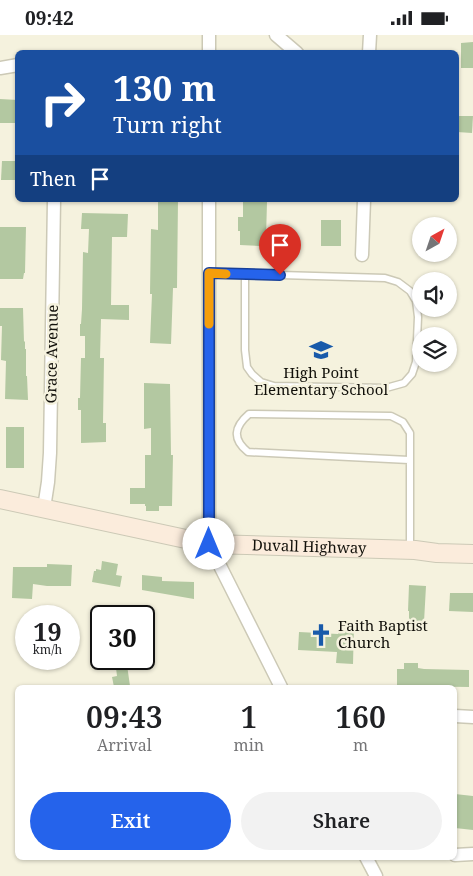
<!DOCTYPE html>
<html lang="en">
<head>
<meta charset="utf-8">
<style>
  body { margin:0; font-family:"Noto Serif",serif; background:#f2f2f2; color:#202124; height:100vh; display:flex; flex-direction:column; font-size:19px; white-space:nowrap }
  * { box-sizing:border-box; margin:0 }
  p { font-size:16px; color:#757577 }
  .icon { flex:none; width:28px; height:28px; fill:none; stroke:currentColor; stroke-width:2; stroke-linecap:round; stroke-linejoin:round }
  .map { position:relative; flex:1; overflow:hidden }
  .panel { position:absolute; left:15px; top:650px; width:442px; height:175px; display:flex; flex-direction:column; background:#fff; border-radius:8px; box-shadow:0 1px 4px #0004 }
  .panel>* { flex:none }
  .guide { position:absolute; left:15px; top:15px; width:444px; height:152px; border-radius:8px; box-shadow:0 1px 4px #0004; background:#1a4fa0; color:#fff; overflow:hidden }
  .needle { width:32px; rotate:40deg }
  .fabs { position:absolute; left:412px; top:182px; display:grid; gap:10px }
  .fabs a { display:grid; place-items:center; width:45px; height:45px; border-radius:50%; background:#fff; box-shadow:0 1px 4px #0004; font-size:25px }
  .speed { position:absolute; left:15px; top:570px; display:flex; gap:10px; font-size:25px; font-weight:700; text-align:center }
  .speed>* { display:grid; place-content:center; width:65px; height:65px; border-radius:50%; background:#fff; box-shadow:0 1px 4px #0004; line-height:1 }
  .speed small { font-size:12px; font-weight:400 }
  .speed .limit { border:2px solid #111; border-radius:8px; background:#fff; color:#111 }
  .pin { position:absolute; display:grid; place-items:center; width:42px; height:42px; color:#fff; margin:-51px -21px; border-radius:50% 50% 50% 0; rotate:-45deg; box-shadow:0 0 5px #0007 }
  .pin .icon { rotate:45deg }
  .me { position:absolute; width:55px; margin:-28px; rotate:0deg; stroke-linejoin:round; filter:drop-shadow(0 0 4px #0008) }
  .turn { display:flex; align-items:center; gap:18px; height:105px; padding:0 15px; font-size:22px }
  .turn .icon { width:65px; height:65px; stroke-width:2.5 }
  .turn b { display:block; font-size:35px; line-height:42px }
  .then { display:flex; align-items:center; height:48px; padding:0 15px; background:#0003; gap:10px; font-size:19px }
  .eta { display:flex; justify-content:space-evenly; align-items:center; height:85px; text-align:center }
  .eta b { font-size:30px; font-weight:600; line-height:35px }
  .action { display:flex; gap:10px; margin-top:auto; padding:10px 15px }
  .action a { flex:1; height:58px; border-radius:30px; background:#2563eb; color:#fff; font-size:20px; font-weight:600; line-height:58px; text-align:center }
  .action a+a { background:#f2f2f2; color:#202124 }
  .status { display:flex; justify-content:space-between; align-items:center; height:35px; padding:0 25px; background:#fff; direction:ltr }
  .status svg { height:14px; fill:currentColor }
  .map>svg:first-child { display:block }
  .building { fill:#b3c8a1 }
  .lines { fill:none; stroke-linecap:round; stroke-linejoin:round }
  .lane-casing { stroke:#ccc9b6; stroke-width:9 }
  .street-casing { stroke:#ccc9b6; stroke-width:15 }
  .secondary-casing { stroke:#ccc9b6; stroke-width:20 }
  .lane { stroke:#fff; stroke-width:6 }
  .street { stroke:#fff; stroke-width:12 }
  .secondary { stroke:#fbecdc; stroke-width:18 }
  .route-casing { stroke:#184099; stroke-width:12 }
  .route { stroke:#2563eb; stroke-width:9 }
  .slow { stroke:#f59e0b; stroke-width:9 }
  .labels { text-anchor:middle; stroke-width:5; stroke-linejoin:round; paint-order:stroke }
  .street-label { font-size:15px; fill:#11100a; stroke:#f5f2de }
  .poi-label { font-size:15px; fill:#11100a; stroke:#f5f2de }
</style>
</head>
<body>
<div class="status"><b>09:42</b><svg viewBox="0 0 49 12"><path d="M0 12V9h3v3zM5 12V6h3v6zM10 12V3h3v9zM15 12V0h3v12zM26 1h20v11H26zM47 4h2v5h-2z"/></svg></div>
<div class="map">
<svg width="473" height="841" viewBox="0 0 473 841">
  <rect width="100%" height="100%" fill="#f5f2de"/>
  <g class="building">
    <polygon points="473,7 473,33 461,33 461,8"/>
    <polygon points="0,64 18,65 18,88 0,88"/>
    <polygon points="457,81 473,81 472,98 457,97"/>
    <polygon points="2,126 18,126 18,145 1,145"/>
    <polygon points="158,165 178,165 177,253 173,253 171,309 150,308 152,259 150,259 151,194 158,195"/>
    <polygon points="243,167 267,167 266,203 261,203 261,211 240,210 240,196 238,196 238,182 243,182"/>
    <polygon points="82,178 128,179 127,202 112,202 111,270 129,270 129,285 101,284 100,323 104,323 103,388 106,388 106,407 81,408 81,375 78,375 78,363 80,363 81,323 85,323 85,301 80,301 80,289 81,289 82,274 83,217 88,218 89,194 81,194"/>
    <rect x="321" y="185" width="20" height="26"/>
    <polygon points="0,192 26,192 25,238 24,238 23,244 0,244"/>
    <polygon points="0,273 23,273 24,307 25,306 25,314 26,314 26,341 27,341 28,365 5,364 6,326 1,325 2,291 0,291"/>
    <polygon points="144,348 170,349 171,420 173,420 172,471 159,471 159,476 146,476 146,471 145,471 145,469 130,469 130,453 145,453 145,420 151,420 151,393 144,394"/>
    <rect x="6" y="392" width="18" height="41"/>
    <polygon points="102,526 118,529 116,540 122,541 120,552 92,547 94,536 96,536 96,534 101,535"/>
    <polygon points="47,529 72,530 71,551 47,551 33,549 32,564 12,563 13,532 47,532"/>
    <polygon points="142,540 162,542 162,546 194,547 194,564 142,555"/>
    <polygon points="409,550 426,551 424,587 409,587 409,576 408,576"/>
    <polygon points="450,558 473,558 473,577 449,576"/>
    <polygon points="338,589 354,590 353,629 336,628 337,617 298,615 299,597 338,599"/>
    <polygon points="404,628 418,628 418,633 424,634 469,635 469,652 397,651 397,634 404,634"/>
    <polygon points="127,630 130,651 114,652 112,642 117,641 116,633"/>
    <polygon points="455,759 473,761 473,795 455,793"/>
  </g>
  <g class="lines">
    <defs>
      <g id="lane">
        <polyline points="209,238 385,243 398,247 410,256 416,266 418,282 416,327 412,339 404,348 386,353 274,351 261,347 252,339 247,332 245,315 245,240"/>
        <path d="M409,425L248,417C232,404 234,392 249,379L391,381L403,387L410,398V514"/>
      </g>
      <g id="street">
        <polyline points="276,0 297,18"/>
        <polyline points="209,18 209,0"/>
        <polyline points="369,18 370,0"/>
        <polyline points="0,33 18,30"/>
        <polyline points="209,165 209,509 281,652"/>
        <polyline points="362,220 364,165"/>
        <polyline points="44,473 48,447 50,418 54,165"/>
        <polyline points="455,681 473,682"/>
        <polyline points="455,820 473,819"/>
        <polyline points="366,822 376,841"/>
      </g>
      <g id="secondary">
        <path id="s1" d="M0,464L209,509L415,515L437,518L473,519"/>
      </g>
    </defs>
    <use href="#lane" class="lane-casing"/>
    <use href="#street" class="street-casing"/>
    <use href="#secondary" class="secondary-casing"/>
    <use href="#lane" class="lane"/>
    <use href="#street" class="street"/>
    <use href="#secondary" class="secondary"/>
  </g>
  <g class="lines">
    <defs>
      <polyline id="route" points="209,509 209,238 280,240"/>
    </defs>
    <use href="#route" class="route-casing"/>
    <use href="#route" class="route"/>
    <polyline class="slow" points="209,289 209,238 226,239"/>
  </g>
  <defs>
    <symbol id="school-bare" viewBox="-9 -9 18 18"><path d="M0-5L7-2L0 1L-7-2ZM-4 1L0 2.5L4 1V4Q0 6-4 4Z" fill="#185aaa" stroke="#f5f2de" stroke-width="2.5" paint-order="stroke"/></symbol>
    <symbol id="church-bare" viewBox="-9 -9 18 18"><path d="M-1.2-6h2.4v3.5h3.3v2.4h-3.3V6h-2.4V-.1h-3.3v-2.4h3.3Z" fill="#185aaa" stroke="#f5f2de" stroke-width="2.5" paint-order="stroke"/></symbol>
  </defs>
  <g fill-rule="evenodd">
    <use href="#school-bare" x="305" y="299" width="32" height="32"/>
    <use href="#church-bare" x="305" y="584" width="32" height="32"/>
  </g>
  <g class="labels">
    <g class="street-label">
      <text transform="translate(52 319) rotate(-89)" y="5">Grace Avenue</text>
      <text dy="5" stroke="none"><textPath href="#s1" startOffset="314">Duvall Highway</textPath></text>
    </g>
    <g class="poi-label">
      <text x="321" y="343">High Point<tspan x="321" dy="17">Elementary School</tspan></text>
      <text x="338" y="596" text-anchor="start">Faith Baptist<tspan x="338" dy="17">Church</tspan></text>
    </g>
  </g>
</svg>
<div class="fabs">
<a><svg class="needle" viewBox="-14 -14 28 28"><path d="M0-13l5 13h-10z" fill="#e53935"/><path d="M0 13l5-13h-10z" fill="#757577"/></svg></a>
<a><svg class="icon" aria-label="sound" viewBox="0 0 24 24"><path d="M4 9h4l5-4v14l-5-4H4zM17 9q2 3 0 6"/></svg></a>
<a><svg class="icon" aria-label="layers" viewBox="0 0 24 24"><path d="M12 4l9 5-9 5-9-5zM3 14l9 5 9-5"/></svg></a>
</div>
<div class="speed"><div>19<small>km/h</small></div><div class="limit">30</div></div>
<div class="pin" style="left:280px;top:240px;background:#d93025"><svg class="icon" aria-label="arrive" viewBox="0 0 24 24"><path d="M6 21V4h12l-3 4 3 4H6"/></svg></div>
<svg class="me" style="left:209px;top:509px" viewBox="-20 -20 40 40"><circle r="19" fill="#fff"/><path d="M0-13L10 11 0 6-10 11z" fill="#2563eb"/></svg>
<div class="guide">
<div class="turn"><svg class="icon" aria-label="right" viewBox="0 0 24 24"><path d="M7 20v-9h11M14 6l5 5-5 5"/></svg><div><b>130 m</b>Turn right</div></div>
<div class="then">Then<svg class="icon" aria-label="arrive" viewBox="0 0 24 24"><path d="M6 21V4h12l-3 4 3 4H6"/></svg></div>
</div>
<section class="panel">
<div class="eta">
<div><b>09:43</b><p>Arrival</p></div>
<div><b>1</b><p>min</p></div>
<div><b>160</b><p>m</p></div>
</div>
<div class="action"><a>Exit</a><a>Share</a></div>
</section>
</div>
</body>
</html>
